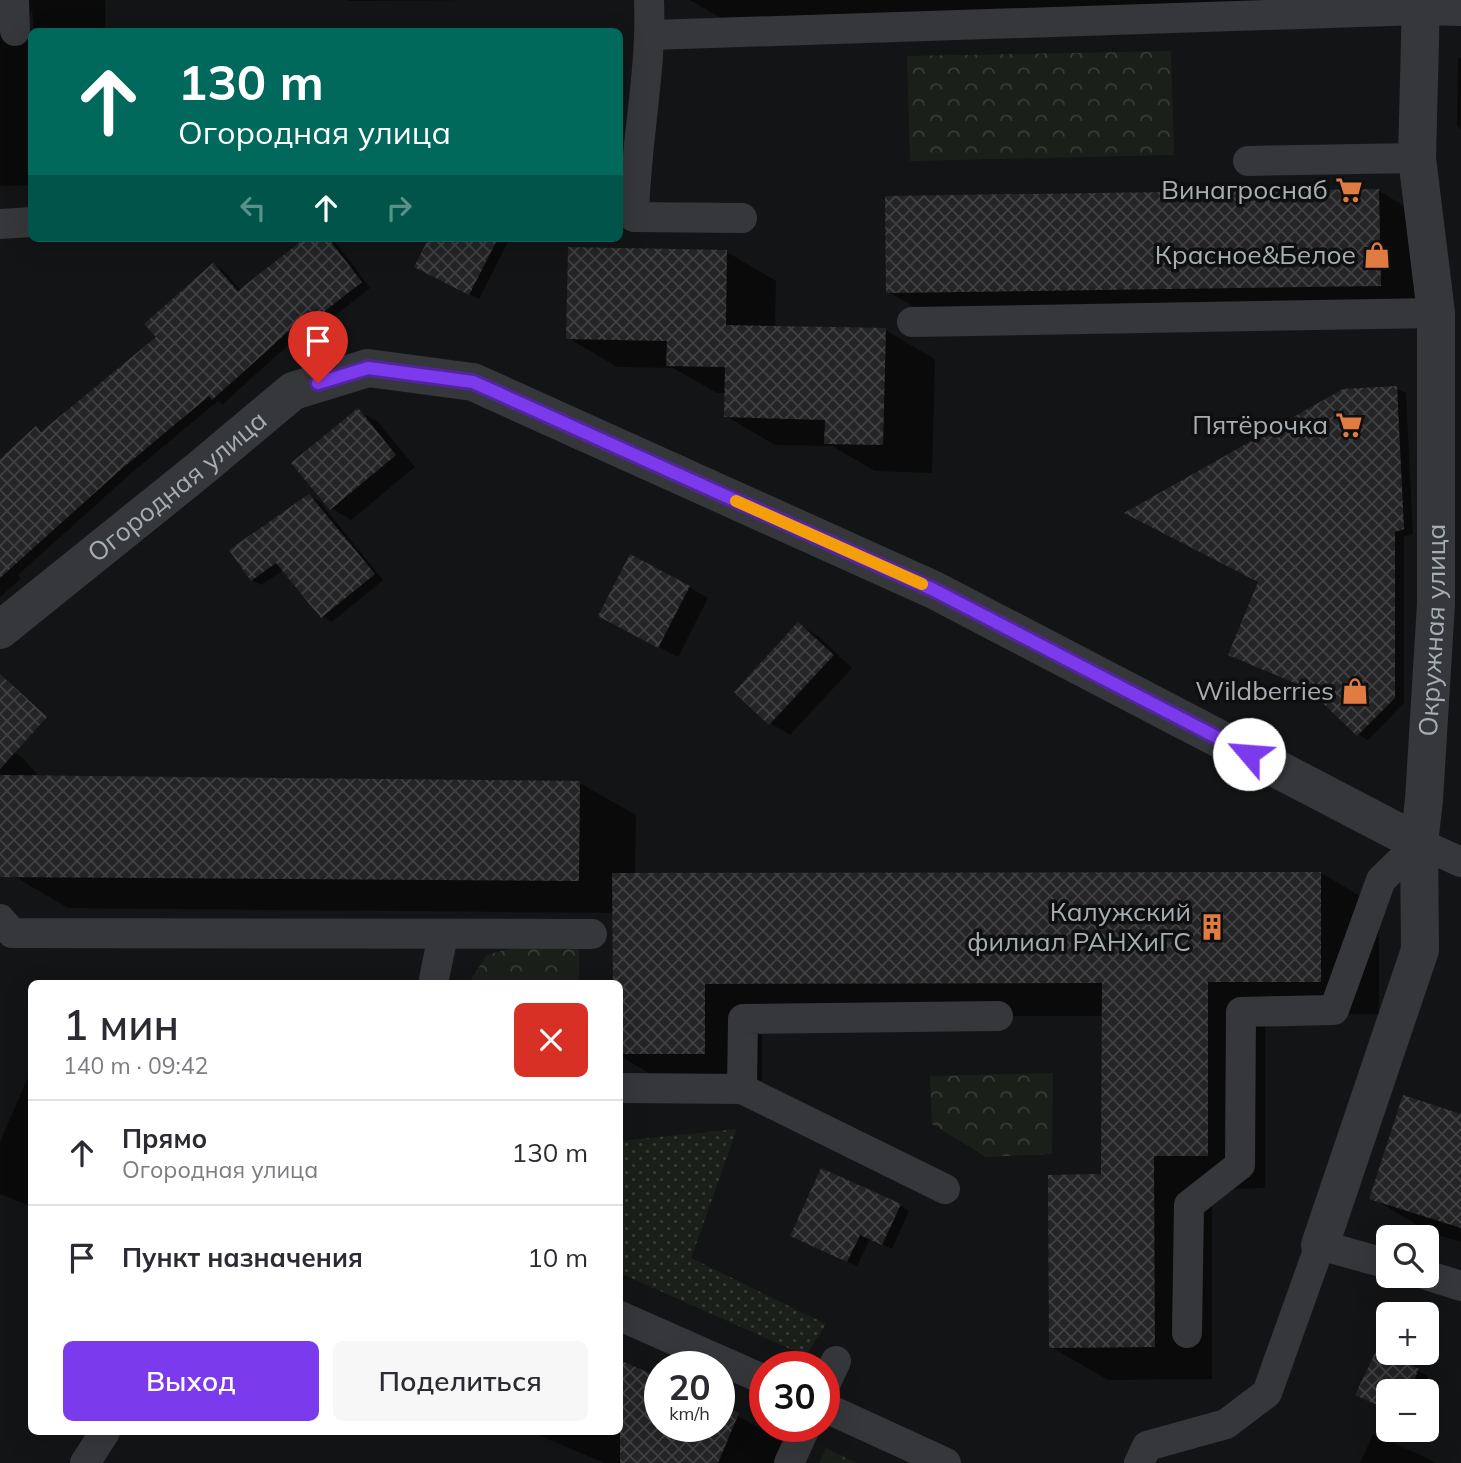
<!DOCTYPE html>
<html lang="ru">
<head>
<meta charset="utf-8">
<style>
  body { margin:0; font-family:Mulish,sans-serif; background:#f7f7f7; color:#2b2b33; height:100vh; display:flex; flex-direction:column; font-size:26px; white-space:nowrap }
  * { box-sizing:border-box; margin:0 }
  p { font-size:23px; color:#7c7c81 }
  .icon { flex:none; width:38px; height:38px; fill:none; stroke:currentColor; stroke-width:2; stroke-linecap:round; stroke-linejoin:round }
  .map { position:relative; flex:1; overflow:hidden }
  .side { position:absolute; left:28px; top:980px; width:595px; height:455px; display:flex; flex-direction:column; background:#fff; border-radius:10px; box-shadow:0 7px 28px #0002 }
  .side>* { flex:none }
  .guide { position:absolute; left:28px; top:28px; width:595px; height:214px; border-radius:10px; box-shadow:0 7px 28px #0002; background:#00695c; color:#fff; overflow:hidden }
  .controls { position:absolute; left:1376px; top:1225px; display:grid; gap:14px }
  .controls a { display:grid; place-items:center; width:63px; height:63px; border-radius:10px; background:#fff; box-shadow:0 7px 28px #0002; font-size:35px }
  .speed { position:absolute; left:644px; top:1351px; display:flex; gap:14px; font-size:35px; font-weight:700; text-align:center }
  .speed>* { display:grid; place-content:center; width:91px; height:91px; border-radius:50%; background:#fff; box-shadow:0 7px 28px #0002; line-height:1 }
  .speed small { font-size:18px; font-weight:400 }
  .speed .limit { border:10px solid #d22; background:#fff; color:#111 }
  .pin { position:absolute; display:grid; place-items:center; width:60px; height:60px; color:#fff; margin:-72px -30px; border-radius:50% 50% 50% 0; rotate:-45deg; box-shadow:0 0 7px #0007 }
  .pin .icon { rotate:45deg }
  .me { position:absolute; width:77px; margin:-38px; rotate:297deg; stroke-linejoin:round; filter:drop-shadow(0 0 5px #0008) }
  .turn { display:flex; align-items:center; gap:24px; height:147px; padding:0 35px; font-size:32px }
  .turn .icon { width:91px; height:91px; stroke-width:2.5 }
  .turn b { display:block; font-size:49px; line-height:60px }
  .lanes { display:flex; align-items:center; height:66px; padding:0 35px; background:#0003; justify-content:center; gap:35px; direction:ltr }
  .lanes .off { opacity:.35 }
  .round { display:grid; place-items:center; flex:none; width:74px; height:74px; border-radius:10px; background:#f7f7f7 }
  .headline { display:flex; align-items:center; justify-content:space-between; height:119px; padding:0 35px }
  h1 { font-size:42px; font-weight:600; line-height:52px }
  .action { display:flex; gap:14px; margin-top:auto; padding:14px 35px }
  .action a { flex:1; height:80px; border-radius:10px; background:#7c3aed; color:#fff; font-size:28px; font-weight:600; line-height:80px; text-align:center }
  .action a+a { background:#f7f7f7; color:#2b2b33 }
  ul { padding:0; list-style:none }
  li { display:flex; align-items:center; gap:21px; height:105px; padding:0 35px; border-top:2px solid #e1e1e2 }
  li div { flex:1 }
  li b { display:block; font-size:26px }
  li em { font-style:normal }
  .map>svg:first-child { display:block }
  .grass { fill:url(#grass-dots) }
  .park { fill:url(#park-crowns) }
  .shadow { fill:#0007 }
  .building { fill:url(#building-cross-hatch) }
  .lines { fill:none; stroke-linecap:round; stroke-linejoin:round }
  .service { stroke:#35373a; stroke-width:30 }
  .minor { stroke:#35373a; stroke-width:38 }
  .route-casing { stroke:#51269a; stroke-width:18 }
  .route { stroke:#7c3aed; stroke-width:12 }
  .slow { stroke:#f59e0b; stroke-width:12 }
  .labels { text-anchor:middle; stroke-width:7; stroke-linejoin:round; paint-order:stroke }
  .poi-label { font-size:26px; fill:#a6aeb4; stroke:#0f0f10; text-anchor:end }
  .street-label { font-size:26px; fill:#a6aeb4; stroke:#0f0f10 }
</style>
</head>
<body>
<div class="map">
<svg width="1461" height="1463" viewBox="0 0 1461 1463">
  <defs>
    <pattern id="grass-dots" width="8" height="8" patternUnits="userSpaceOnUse" patternTransform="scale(1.75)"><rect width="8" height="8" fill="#1b1f1a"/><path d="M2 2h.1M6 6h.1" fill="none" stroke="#393d39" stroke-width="1.8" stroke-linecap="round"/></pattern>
    <pattern id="park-crowns" width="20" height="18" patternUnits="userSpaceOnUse" patternTransform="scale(1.75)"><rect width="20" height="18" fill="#1b1f1a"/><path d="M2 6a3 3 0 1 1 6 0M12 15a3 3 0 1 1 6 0" fill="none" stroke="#393d39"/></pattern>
    <pattern id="building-cross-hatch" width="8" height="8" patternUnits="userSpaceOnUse" patternTransform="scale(1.75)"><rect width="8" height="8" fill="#242426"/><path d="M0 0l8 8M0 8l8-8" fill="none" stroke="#414143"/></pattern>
  </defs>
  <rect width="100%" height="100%" fill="#131415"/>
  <polygon class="grass" points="737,1129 691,1258 826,1324 806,1356 620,1273 620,1141"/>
  <g class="park">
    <polygon points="1171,51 1174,155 910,161 907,56"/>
    <polygon points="519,946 579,946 579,983 468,984 487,955"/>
    <polygon points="1053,1073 1052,1154 986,1157 932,1124 930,1076"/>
    <polygon points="826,1448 857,1463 819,1463"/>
  </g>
  <g class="shadow">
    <polygon points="0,0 105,0 105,32 34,32 32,9 29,19 32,41 32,185 0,186"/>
    <polygon points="347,0 478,0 348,1"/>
    <polygon points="690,0 1402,0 731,24"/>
    <polygon points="1458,58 1461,58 1461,129 1457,126"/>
    <polygon points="1379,191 1428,220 1430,313 938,320 888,292"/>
    <polygon points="308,238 332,238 370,288 327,322 319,317 223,404 218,401 128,476 18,575 21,579 0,597 0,462 37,428 44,432 158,337 213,265 223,270 241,291"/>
    <polygon points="431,238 510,238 479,299 425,272"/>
    <polygon points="727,252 776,281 775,328 885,330 935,359 932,473 875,471 832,446 775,445 726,416 726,393 717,393 673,368 617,367 568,338"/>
    <polygon points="1396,388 1406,393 1413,534 1404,537 1404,703 1368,740 1359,735 1311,689 1260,582"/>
    <polygon points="358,411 378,422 415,467 351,520 331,508"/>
    <polygon points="309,496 319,501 383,580 332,622 322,616 284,570 261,585 252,580"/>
    <polygon points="689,587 708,598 678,657 620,626"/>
    <polygon points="799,625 818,636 852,668 790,735 770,723"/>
    <polygon points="0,745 23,758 43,781 580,783 636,815 635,874 1321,873 1379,907 1379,1014 1265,1015 1265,1188 1212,1189 1212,1379 1108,1380 1051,1347 1103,1176 1104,1016 762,1016 762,1086 673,1087 620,1056 620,984 614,913 68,908 12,875 0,864"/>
    <polygon points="32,1068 32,1207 0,1194 0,1142"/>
    <polygon points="1461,1116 1461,1242 1431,1233 1372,1198"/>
    <polygon points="900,1205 909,1211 892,1249 870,1239 857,1266 802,1241"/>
    <polygon points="1377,1351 1428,1376 1420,1391 1388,1391"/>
    <polygon points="620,1362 660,1380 660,1426 719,1426 719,1406 788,1443 779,1463 604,1463 532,1432 620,1432"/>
    <polygon points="1373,1434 1429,1459 1435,1463 1360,1463"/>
  </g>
  <g class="building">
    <polygon points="1379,189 1381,286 886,293 885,196"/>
    <polygon points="305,238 328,238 362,282 316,318 311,311 212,400 209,396 119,471 0,578 0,459 36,426 41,432 156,337 144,324 213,263 238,291"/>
    <polygon points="429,238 498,238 469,295 414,267"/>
    <polygon points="568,247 727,250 726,325 886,328 883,445 824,444 825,420 724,417 725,367 666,366 667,341 566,339"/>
    <polygon points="1397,386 1404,529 1395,532 1395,698 1357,736 1307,688 1228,655 1258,582 1124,513 1343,389"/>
    <polygon points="358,408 396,455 330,510 291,463"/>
    <polygon points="309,494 375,574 321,618 276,563 251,581 229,550"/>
    <polygon points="630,554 690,586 658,648 598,616"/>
    <polygon points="798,622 834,655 769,725 734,692"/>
    <polygon points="0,674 47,717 0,769"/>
    <polygon points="0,775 580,781 579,881 0,877"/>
    <polygon points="1321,872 1321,982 1208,982 1208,1156 1154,1156 1155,1347 1049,1348 1048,1175 1101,1174 1102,983 705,984 705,1054 620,1054 620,984 613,984 612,873"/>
    <polygon points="1403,1095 1461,1114 1461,1228 1369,1199"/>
    <polygon points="821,1168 901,1204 882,1245 860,1235 847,1262 790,1236"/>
    <polygon points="1377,1349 1419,1369 1409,1391 1388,1391 1388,1410 1355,1395"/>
    <polygon points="620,1360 660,1378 660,1426 719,1426 719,1404 739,1413 718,1463 620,1463"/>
  </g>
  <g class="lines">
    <g class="service">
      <polyline points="14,0 15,31"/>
      <path d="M649,0C652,73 635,144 634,217L742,218"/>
      <polyline points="651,35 1421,10 1461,11"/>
      <polyline points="1248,161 1417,158"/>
      <polyline points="0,224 32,222"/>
      <polyline points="912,322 1436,313"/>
      <polyline points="0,919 12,933 592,934"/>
      <polyline points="433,984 443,935"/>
      <polyline points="620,1088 742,1089 743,1019 998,1016"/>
      <polyline points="742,1089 945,1189"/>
      <polyline points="1426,1275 1461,1286"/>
      <polyline points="620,1316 765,1380"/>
      <polyline points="1187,1333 1189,1205 1240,1165 1241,1012 1334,1010 1381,880 1419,843 1461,862"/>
      <polyline points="824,1387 836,1361"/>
      <polyline points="824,1407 946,1463"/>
      <polyline points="85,1463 105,1432"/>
      <polyline points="789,1463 806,1426"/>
      <polyline points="1139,1463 1147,1446 1226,1424 1267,1393 1320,1245 1388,1264"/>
    </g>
    <g class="minor">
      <path id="s1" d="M0,630L200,469L293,391L368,368L473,382L934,590L1419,843"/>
      <path id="s2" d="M1320,1245L1420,950L1419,843L1424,800L1436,604V313L1417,158L1421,0"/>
    </g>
  </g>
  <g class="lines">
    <defs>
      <polyline id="route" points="318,383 368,368 473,382 934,590 1249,754"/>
    </defs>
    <use href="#route" class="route-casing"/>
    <use href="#route" class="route"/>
    <polyline class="slow" points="736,501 922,584"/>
  </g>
  <defs>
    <symbol id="supermarket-bare" viewBox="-9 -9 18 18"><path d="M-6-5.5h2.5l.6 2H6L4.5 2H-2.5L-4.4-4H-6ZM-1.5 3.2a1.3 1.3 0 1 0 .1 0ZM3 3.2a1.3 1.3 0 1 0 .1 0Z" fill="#e07c41" stroke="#0f0f10" stroke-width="2.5" paint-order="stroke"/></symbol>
    <symbol id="shop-bare" viewBox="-9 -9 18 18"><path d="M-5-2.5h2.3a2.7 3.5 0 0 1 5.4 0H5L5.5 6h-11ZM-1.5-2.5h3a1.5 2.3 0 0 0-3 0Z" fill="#e07c41" stroke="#0f0f10" stroke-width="2.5" paint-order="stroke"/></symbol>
    <symbol id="building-bare" viewBox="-9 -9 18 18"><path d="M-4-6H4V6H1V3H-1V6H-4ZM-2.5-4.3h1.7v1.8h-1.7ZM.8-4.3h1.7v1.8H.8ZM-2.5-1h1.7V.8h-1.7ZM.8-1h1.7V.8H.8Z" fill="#e07c41" stroke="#0f0f10" stroke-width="2.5" paint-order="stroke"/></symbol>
  </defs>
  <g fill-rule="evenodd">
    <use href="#supermarket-bare" x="1330" y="171" width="38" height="38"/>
    <use href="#shop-bare" x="1358" y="236" width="38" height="38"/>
    <use href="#supermarket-bare" x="1330" y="406" width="38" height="38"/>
    <use href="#shop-bare" x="1336" y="672" width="38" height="38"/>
    <use href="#building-bare" x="1193" y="908" width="38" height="38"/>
  </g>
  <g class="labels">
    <g class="poi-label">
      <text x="1328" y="199">Винагроснаб</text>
      <text x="1356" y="264">Красное&amp;Белое</text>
      <text x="1328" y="434">Пятёрочка</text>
      <text x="1334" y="700">Wildberries</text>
      <text x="1191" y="921">Калужский<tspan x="1191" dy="30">филиал РАНХиГС</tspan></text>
    </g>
    <g class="street-label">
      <text dy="9" stroke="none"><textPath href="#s1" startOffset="228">Огородная улица</textPath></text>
      <text dy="9" stroke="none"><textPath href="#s2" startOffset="632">Окружная улица</textPath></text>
    </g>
  </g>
</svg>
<div class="controls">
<a><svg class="icon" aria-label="search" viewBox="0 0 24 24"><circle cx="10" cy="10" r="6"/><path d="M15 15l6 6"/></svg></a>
<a>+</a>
<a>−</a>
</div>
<div class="speed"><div>20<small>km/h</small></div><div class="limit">30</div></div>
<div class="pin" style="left:318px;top:383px;background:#d93025"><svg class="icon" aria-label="arrive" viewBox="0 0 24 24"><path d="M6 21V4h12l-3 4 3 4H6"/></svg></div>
<svg class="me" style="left:1249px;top:754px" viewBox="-20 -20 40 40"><circle r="19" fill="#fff"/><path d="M0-13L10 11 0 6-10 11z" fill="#7c3aed"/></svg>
<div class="guide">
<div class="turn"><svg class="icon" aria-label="ahead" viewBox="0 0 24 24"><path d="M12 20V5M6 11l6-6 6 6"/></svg><div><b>130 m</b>Огородная улица</div></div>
<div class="lanes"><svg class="icon off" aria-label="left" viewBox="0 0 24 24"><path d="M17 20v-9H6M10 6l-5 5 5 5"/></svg><svg class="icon" aria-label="ahead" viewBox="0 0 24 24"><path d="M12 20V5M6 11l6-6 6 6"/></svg><svg class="icon off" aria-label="right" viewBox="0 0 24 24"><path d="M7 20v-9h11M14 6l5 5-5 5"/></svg></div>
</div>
<section class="side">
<div class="headline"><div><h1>1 мин</h1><p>140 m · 09:42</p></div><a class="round" style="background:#d93025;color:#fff"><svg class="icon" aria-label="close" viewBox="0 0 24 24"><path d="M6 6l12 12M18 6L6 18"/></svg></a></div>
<ul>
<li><svg class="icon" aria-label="ahead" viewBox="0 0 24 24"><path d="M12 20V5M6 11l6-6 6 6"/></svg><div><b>Прямо</b><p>Огородная улица</p></div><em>130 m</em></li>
<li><svg class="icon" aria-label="arrive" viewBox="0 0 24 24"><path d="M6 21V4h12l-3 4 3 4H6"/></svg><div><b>Пункт назначения</b></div><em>10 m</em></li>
</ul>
<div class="action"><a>Выход</a><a>Поделиться</a></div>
</section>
</div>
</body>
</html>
